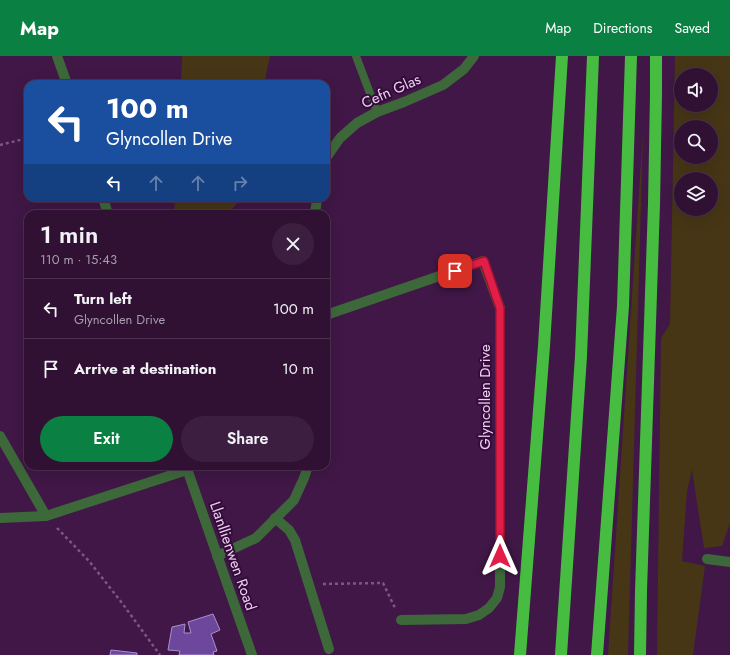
<!DOCTYPE html>
<html lang="en">
<head>
<meta charset="utf-8">
<style>
  body { margin:0; font-family:Jost,sans-serif; background:#3c1f40; color:#f1f3f6; height:100vh; display:flex; flex-direction:column; font-size:15px; white-space:nowrap }
  * { box-sizing:border-box; margin:0 }
  p { font-size:13px; color:#a89dac }
  .icon { flex:none; width:22px; height:22px; fill:none; stroke:currentColor; stroke-width:2; stroke-linecap:round; stroke-linejoin:round }
  .map { position:relative; flex:1; overflow:hidden }
  .drawer { position:absolute; left:24px; top:154px; width:306px; height:260px; display:flex; flex-direction:column; background:#301134; border-radius:12px; box-shadow:0 4px 16px #0002,0 0 0 1px #4b314f }
  .drawer>* { flex:none }
  .banner { position:absolute; left:24px; top:24px; width:306px; height:122px; border-radius:12px; box-shadow:0 4px 16px #0002,0 0 0 1px #4b314f; background:#1a4fa0; color:#fff; overflow:hidden }
  .fabs { position:absolute; left:674px; top:12px; display:grid; gap:8px }
  .fabs a { display:grid; place-items:center; width:44px; height:44px; border-radius:50%; background:#301134; box-shadow:0 4px 16px #0002,0 0 0 1px #4b314f; font-size:20px }
  .pin { position:absolute; display:grid; place-items:center; width:34px; height:34px; color:#fff; margin:-17px; border-radius:8px; box-shadow:0 2px 6px #0006 }
  .me { position:absolute; width:44px; margin:-22px; rotate:0deg; stroke-linejoin:round; filter:drop-shadow(0 0 3px #0008) }
  .turn { display:flex; align-items:center; gap:14px; height:84px; padding:0 16px; font-size:18px }
  .turn .icon { width:52px; height:52px; stroke-width:2.5 }
  .turn b { display:block; font-size:28px; line-height:34px }
  .lanes { display:flex; align-items:center; height:38px; padding:0 16px; background:#0003; justify-content:center; gap:20px; direction:ltr }
  .lanes .off { opacity:.35 }
  .round { display:grid; place-items:center; flex:none; width:42px; height:42px; border-radius:21px; background:#3c1f40 }
  .headline { display:flex; align-items:center; justify-content:space-between; height:68px; padding:0 16px }
  h1 { font-size:24px; font-weight:600; line-height:30px }
  .cta { display:flex; gap:8px; margin-top:auto; padding:8px 16px }
  .cta a { flex:1; height:46px; border-radius:24px; background:#0b8043; color:#fff; font-size:16px; font-weight:600; line-height:46px; text-align:center }
  .cta a+a { background:#3c1f40; color:#f1f3f6 }
  ul { padding:0; list-style:none }
  li { display:flex; align-items:center; gap:12px; height:60px; padding:0 16px; border-top:1px solid #4b314f }
  li div { flex:1 }
  li b { display:block; font-size:15px }
  li em { font-style:normal }
  header { display:flex; align-items:center; gap:24px; box-sizing:border-box; height:56px; padding:0 20px; background:#0b8043; color:#fff }
  header strong { font-size:19px }
  nav { display:flex; gap:22px; margin-inline-start:auto; font-size:14px }
  .map>svg:first-child { display:block }
  .green { fill:#463616; fill-rule:evenodd }
  .building { fill:#6d479c; stroke:#a990cf }
  .lines { fill:none; stroke-linecap:round; stroke-linejoin:round }
  .path { stroke:#7c5881; stroke-width:2.5; stroke-dasharray:3 3; stroke-linecap:butt }
  .service { stroke:#3d693a; stroke-width:8 }
  .minor { stroke:#3d693a; stroke-width:10 }
  .motorway { stroke:#46bd41; stroke-width:12 }
  .route-casing { stroke:#92132f; stroke-width:10 }
  .route { stroke:#e11d48; stroke-width:7 }
  .labels { text-anchor:middle; stroke-width:4; stroke-linejoin:round; paint-order:stroke }
  .street-label { font-size:15px; fill:#ebd1ee; stroke:#350b3b }
</style>
</head>
<body>
<header>
<strong>Map</strong>
<nav><a>Map</a><a>Directions</a><a>Saved</a></nav>
</header>
<div class="map">
<svg width="730" height="599" viewBox="0 0 730 599">
  <rect width="100%" height="100%" fill="#401746"/>
  <g class="green">
    <polygon points="182,0 270,0 264,28 181,28"/>
    <path d="M675,0H730V467L722,490L704,492L692,414L687,435L682,505L705,510L693,599H657L661,282L670,268ZM681,19H711V49H681ZM681,71H711V101H681ZM681,123H711V153H681Z"/>
    <polygon points="643,76 628,599 608,599"/>
    <polygon points="175,142 241,142 228,158 174,158"/>
  </g>
  <g class="building">
    <polygon points="213,558 220,574 211,578 217,595 213,596 214,599 179,599 180,595 168,594 172,571 185,568 184,577 191,577 188,566"/>
    <polygon points="111,594 137,597 137,599 110,599"/>
  </g>
  <g class="lines">
    <g class="path">
      <polyline points="0,89 28,82"/>
      <polyline points="57,472 89,505 122,547 160,599"/>
      <polyline points="323,528 383,527 395,552"/>
    </g>
    <polyline class="service" points="356,0 377,56"/>
    <g class="minor">
      <polyline points="57,0 67,28"/>
      <polyline points="326,102 340,82 357,67 377,56 404,46 443,29 464,13 474,0"/>
      <polyline points="103,142 108,158"/>
      <polyline points="315,158 317,142"/>
      <polyline points="326,259 483,205 500,252 500,531 497,542 489,552 479,559 466,563 401,564"/>
      <polyline points="0,380 46,460"/>
      <polyline points="186,410 252,599"/>
      <polyline points="0,462 46,460 187,414"/>
      <polyline points="275,462 289,474 295,484 329,593"/>
      <polyline points="217,500 256,482 294,444 304,422 308,410"/>
      <polyline points="707,503 730,506"/>
    </g>
    <g class="motorway">
      <polyline points="520,599 544,290 562,0"/>
      <polyline points="561,599 581,300 593,0"/>
      <polyline points="597,599 623,250 631,0"/>
      <polyline points="640,599 641,535 654,148 656,38 656,0"/>
    </g>
  </g>
  <g class="lines">
    <defs>
      <polyline id="route" points="455,215 484,205 500,252 500,500"/>
    </defs>
    <use href="#route" class="route-casing"/>
    <use href="#route" class="route"/>
  </g>
  <g class="labels">
    <g class="street-label">
      <text transform="translate(391 35) rotate(-24)" y="5">Cefn Glas</text>
      <text transform="translate(485 341) rotate(-90)" y="5">Glyncollen Drive</text>
      <text transform="translate(233 500) rotate(71)" y="5">Llanllienwen Road</text>
    </g>
  </g>
</svg>
<div class="fabs">
<a><svg class="icon" aria-label="sound" viewBox="0 0 24 24"><path d="M4 9h4l5-4v14l-5-4H4zM17 9q2 3 0 6"/></svg></a>
<a><svg class="icon" aria-label="search" viewBox="0 0 24 24"><circle cx="10" cy="10" r="6"/><path d="M15 15l6 6"/></svg></a>
<a><svg class="icon" aria-label="layers" viewBox="0 0 24 24"><path d="M12 4l9 5-9 5-9-5zM3 14l9 5 9-5"/></svg></a>
</div>
<div class="pin" style="left:455px;top:215px;background:#d93025"><svg class="icon" aria-label="arrive" viewBox="0 0 24 24"><path d="M6 21V4h12l-3 4 3 4H6"/></svg></div>
<svg class="me" style="left:500px;top:500px" viewBox="-20 -20 40 40"><path d="M0-17L14 15 0 8-14 15z" fill="#e11d48" stroke="#fff" stroke-width="4"/></svg>
<div class="banner">
<div class="turn"><svg class="icon" aria-label="left" viewBox="0 0 24 24"><path d="M17 20v-9H6M10 6l-5 5 5 5"/></svg><div><b>100 m</b>Glyncollen Drive</div></div>
<div class="lanes"><svg class="icon" aria-label="left" viewBox="0 0 24 24"><path d="M17 20v-9H6M10 6l-5 5 5 5"/></svg><svg class="icon off" aria-label="ahead" viewBox="0 0 24 24"><path d="M12 20V5M6 11l6-6 6 6"/></svg><svg class="icon off" aria-label="ahead" viewBox="0 0 24 24"><path d="M12 20V5M6 11l6-6 6 6"/></svg><svg class="icon off" aria-label="right" viewBox="0 0 24 24"><path d="M7 20v-9h11M14 6l5 5-5 5"/></svg></div>
</div>
<section class="drawer">
<div class="headline"><div><h1>1 min</h1><p>110 m · 15:43</p></div><a class="round"><svg class="icon" aria-label="close" viewBox="0 0 24 24"><path d="M6 6l12 12M18 6L6 18"/></svg></a></div>
<ul>
<li><svg class="icon" aria-label="left" viewBox="0 0 24 24"><path d="M17 20v-9H6M10 6l-5 5 5 5"/></svg><div><b>Turn left</b><p>Glyncollen Drive</p></div><em>100 m</em></li>
<li><svg class="icon" aria-label="arrive" viewBox="0 0 24 24"><path d="M6 21V4h12l-3 4 3 4H6"/></svg><div><b>Arrive at destination</b></div><em>10 m</em></li>
</ul>
<div class="cta"><a>Exit</a><a>Share</a></div>
</section>
</div>
</body>
</html>
